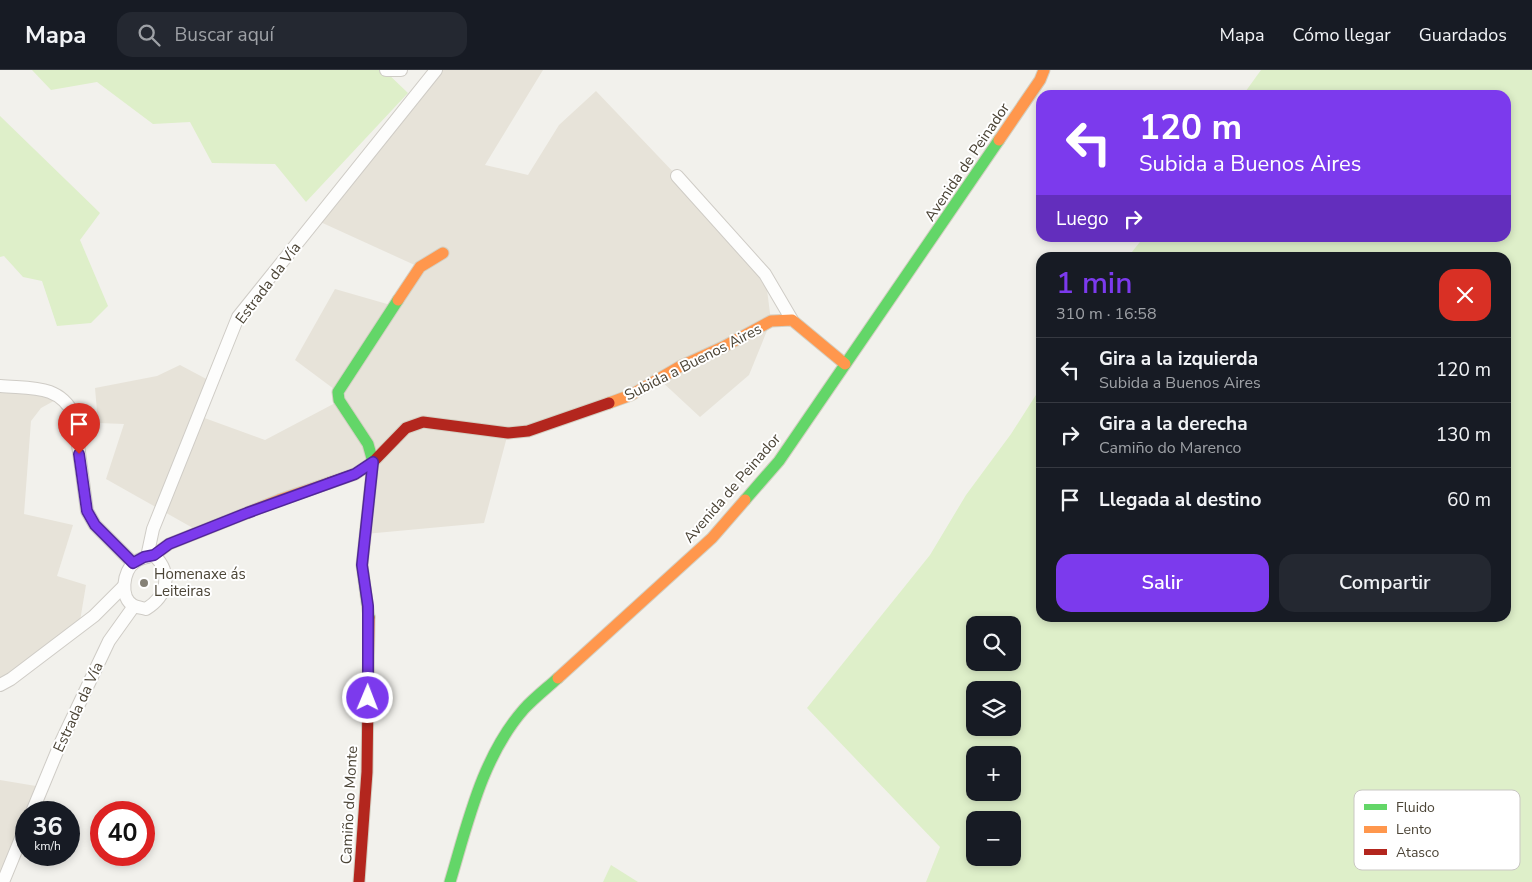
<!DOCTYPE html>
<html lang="es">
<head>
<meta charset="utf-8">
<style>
  body { margin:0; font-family:"Nunito Sans",sans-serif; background:#242831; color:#f1f3f6; height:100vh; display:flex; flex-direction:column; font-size:19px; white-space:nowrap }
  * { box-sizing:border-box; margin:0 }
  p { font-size:16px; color:#9ea1a6 }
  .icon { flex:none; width:28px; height:28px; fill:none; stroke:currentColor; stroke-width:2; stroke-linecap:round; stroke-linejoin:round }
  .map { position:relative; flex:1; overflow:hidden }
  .sheet { position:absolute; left:1036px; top:182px; width:475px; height:370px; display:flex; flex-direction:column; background:#171b24; border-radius:15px; box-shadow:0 2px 8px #0003 }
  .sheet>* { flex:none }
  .banner { position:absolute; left:1036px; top:20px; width:475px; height:152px; border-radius:15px; box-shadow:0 2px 8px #0003; background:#7c3aed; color:#fff; overflow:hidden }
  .tools { position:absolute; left:966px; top:546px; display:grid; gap:10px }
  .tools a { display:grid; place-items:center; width:55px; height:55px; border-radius:10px; background:#171b24; box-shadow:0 2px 8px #0003; font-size:25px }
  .speed { position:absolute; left:15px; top:731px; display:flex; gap:10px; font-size:25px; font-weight:700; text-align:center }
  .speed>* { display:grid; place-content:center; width:65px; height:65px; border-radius:50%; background:#171b24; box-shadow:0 2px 8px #0003; line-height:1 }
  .speed small { font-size:12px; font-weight:400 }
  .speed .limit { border:8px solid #d22; background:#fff; color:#111 }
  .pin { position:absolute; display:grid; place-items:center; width:42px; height:42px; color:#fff; margin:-51px -21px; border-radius:50% 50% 50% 0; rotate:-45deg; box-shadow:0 0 5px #0007 }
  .pin .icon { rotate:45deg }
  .me { position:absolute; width:55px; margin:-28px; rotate:1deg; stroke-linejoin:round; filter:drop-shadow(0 0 4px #0008) }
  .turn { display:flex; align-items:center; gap:18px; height:105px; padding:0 20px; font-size:22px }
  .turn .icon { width:65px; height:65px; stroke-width:2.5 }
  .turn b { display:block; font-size:35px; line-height:42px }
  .then { display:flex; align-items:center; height:48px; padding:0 20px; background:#0003; gap:10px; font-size:19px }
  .round { display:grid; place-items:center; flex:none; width:52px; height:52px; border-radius:15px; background:#242831 }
  .summary { display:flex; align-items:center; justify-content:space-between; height:85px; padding:0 20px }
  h1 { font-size:30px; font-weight:600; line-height:38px; color:#7c3aed }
  .action { display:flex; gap:10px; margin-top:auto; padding:10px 20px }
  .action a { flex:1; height:58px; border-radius:15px; background:#7c3aed; color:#fff; font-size:20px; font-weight:600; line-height:58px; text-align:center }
  .action a+a { background:#242831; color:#f1f3f6 }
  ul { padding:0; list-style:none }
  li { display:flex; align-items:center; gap:15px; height:65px; padding:0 20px; border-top:1px solid #363941 }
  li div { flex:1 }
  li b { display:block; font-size:19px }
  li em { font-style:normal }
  header { display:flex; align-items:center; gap:30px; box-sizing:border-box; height:70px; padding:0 25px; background:#171b24; border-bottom:1px solid #363941 }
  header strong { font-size:24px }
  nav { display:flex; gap:28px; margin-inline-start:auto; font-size:18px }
  .search { width:350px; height:45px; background:#242831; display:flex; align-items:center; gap:12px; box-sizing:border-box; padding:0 18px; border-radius:15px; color:#9ea1a6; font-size:19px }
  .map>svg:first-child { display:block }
  .residential { fill:#e7e3d9 }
  .green { fill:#deefc9; fill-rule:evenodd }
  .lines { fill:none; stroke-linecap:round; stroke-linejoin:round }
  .street-casing { stroke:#cfccc6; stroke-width:14 }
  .fast-casing { stroke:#d3cfc2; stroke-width:13 }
  .slow-casing { stroke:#d3cfc2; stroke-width:13 }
  .jam-casing { stroke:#d3cfc2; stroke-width:13 }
  .street { stroke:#fdfdfc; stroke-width:12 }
  .fast { stroke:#63d668; stroke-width:11 }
  .slow { stroke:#ff974d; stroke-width:11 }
  .jam { stroke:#b3261e; stroke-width:11 }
  .route-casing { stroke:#51269a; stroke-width:12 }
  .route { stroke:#7c3aed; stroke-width:9 }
  .poi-dot { fill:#858176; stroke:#fff; stroke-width:2 }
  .labels { text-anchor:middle; stroke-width:4; stroke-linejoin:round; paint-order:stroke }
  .street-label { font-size:15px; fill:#4b4436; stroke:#fff }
  .poi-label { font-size:15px; fill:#4b4436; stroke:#fff; text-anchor:start }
  .key { fill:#fff; stroke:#c9c7c3; stroke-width:1 }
  .key-label { font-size:14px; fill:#4b4436 }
</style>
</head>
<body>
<header>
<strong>Mapa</strong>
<div class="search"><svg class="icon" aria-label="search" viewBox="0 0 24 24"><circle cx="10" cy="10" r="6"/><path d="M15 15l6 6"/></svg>Buscar aquí</div>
<nav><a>Mapa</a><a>Cómo llegar</a><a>Guardados</a></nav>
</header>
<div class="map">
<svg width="1532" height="812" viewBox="0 0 1532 812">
  <rect width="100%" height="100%" fill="#f2f1ec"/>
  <g class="residential">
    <polygon points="436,0 543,0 485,95 528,105 559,55 596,21 677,106 765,204 771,251 749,305 700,347 659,309 508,363 484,453 365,464 373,392 200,462 106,409 124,354 98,353 95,318 157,306 180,295 212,312 199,346 265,370 339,331 338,322 295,290 335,219 394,236 419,197 316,150"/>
    <polygon points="0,316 61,327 41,338 31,351 24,444 73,455 57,506 86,515 79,557 0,615"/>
    <polygon points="0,710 42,717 26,742 26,756 0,812"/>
  </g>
  <g class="green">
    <polygon points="32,0 384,0 408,23 306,132 275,94 212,93 190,52 153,54 97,12 51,20"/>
    <path d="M1261,0H1532V812H926L940,777L807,638L930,485L966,425L1011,364L1041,317V548H1506V188L1128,187L1143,168H1506V25H1243ZM975,555H1012V592H975ZM975,620H1012V658H975ZM975,685H1012V722H975ZM975,750H1012V788H975Z"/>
    <polygon points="0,46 100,143 80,170 108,236 91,253 57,256 42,211 23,207 4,186 0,187"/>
    <polygon points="611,795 638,812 603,812"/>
  </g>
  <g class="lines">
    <defs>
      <g id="street">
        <polyline points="386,0 401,0"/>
        <polyline points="677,106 765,204 792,250"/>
        <path d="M0,316C31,319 59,314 74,345L87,441L95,455L133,493"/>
        <path d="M154,485C173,504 167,526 146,539C142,538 137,537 134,536C119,528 123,501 135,492C140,488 147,487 154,485Z"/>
        <polyline points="147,487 153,459 238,247 436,0"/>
        <polyline points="0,615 11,609 94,546 124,516"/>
        <polyline points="32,742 61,672 109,571 134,536"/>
        <polyline points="3,812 26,756"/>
      </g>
      <g id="fast">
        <polyline points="745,430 779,391 999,70"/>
        <polyline points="369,547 362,495 373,392 368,374 339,330 338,322 398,230"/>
        <path d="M450,812C468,752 482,687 524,639C534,628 547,618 558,608"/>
      </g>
      <g id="slow">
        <polyline points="999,70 1040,10 1044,0"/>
        <polyline points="398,230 420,197 443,183"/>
        <polyline points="609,333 631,325 679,297 723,277 771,251 792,250 845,294"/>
        <polyline points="154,485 169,474 279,430 329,413"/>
        <polyline points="558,608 712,468 745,430"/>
      </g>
      <g id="jam">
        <polyline points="329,413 355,404 373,392 406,358 423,352 508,363 528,361 609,333"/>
        <polyline points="359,812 367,702 369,547"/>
      </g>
    </defs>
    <use href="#street" class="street-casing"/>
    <use href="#fast" class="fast-casing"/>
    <use href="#slow" class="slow-casing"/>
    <use href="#jam" class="jam-casing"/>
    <use href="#street" class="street"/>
    <use href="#fast" class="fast"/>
    <use href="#slow" class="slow"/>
    <use href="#jam" class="jam"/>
  </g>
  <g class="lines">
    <defs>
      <polyline id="route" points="79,384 87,441 95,455 133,493 144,487 154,485 169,474 247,443 355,404 373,392 362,495 368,536 368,628"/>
    </defs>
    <use href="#route" class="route-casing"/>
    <use href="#route" class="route"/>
  </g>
  <circle class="poi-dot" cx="144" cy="513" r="5"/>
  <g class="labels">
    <g class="street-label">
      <text transform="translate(967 92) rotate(-56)" y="5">Avenida de Peinador</text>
      <text transform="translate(268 213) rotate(-53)" y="5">Estrada da Vía</text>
      <text transform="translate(693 292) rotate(-27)" y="5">Subida a Buenos Aires</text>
      <text transform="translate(732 418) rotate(-49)" y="5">Avenida de Peinador</text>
      <text transform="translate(78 637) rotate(-65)" y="5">Estrada da Vía</text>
      <text transform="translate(349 735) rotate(-87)" y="5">Camiño do Monte</text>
    </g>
    <g class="poi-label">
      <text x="154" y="509">Homenaxe ás<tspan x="154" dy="17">Leiteiras</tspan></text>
    </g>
  </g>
  <rect x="1354" y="720" width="166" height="80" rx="8" class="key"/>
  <rect x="1364" y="734" width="23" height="6" fill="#63d668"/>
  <rect x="1364" y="756" width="23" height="7" fill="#ff974d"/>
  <rect x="1364" y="779" width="23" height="6" fill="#b3261e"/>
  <g class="key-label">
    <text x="1396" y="742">Fluido</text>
    <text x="1396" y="764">Lento</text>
    <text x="1396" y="787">Atasco</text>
  </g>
</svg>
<div class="tools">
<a><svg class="icon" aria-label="search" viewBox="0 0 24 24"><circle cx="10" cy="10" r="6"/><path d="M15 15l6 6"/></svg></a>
<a><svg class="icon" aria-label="layers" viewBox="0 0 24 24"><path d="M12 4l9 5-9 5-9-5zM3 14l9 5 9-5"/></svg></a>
<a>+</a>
<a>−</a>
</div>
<div class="speed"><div>36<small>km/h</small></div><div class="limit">40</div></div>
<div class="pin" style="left:79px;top:384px;background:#d93025"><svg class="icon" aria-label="arrive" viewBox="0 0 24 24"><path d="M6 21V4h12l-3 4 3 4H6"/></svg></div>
<svg class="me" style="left:368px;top:628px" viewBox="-20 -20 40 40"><circle r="17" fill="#7c3aed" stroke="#fff" stroke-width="3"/><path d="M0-11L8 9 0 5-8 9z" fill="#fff"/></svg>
<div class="banner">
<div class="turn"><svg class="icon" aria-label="left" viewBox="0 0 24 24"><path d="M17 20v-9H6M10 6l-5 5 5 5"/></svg><div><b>120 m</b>Subida a Buenos Aires</div></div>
<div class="then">Luego<svg class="icon" aria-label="right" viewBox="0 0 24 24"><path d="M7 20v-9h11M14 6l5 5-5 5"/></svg></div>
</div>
<section class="sheet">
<div class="summary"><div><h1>1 min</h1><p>310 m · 16:58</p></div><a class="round" style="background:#d93025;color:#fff"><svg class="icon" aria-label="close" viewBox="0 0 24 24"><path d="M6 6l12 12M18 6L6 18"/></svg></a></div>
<ul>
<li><svg class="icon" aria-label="left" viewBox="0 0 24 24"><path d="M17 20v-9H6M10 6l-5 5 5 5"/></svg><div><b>Gira a la izquierda</b><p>Subida a Buenos Aires</p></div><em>120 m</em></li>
<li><svg class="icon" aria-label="right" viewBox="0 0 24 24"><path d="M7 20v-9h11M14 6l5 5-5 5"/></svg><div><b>Gira a la derecha</b><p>Camiño do Marenco</p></div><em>130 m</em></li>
<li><svg class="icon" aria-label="arrive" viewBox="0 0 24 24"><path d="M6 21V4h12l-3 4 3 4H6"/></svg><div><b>Llegada al destino</b></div><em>60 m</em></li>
</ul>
<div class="action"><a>Salir</a><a>Compartir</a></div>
</section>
</div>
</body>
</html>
